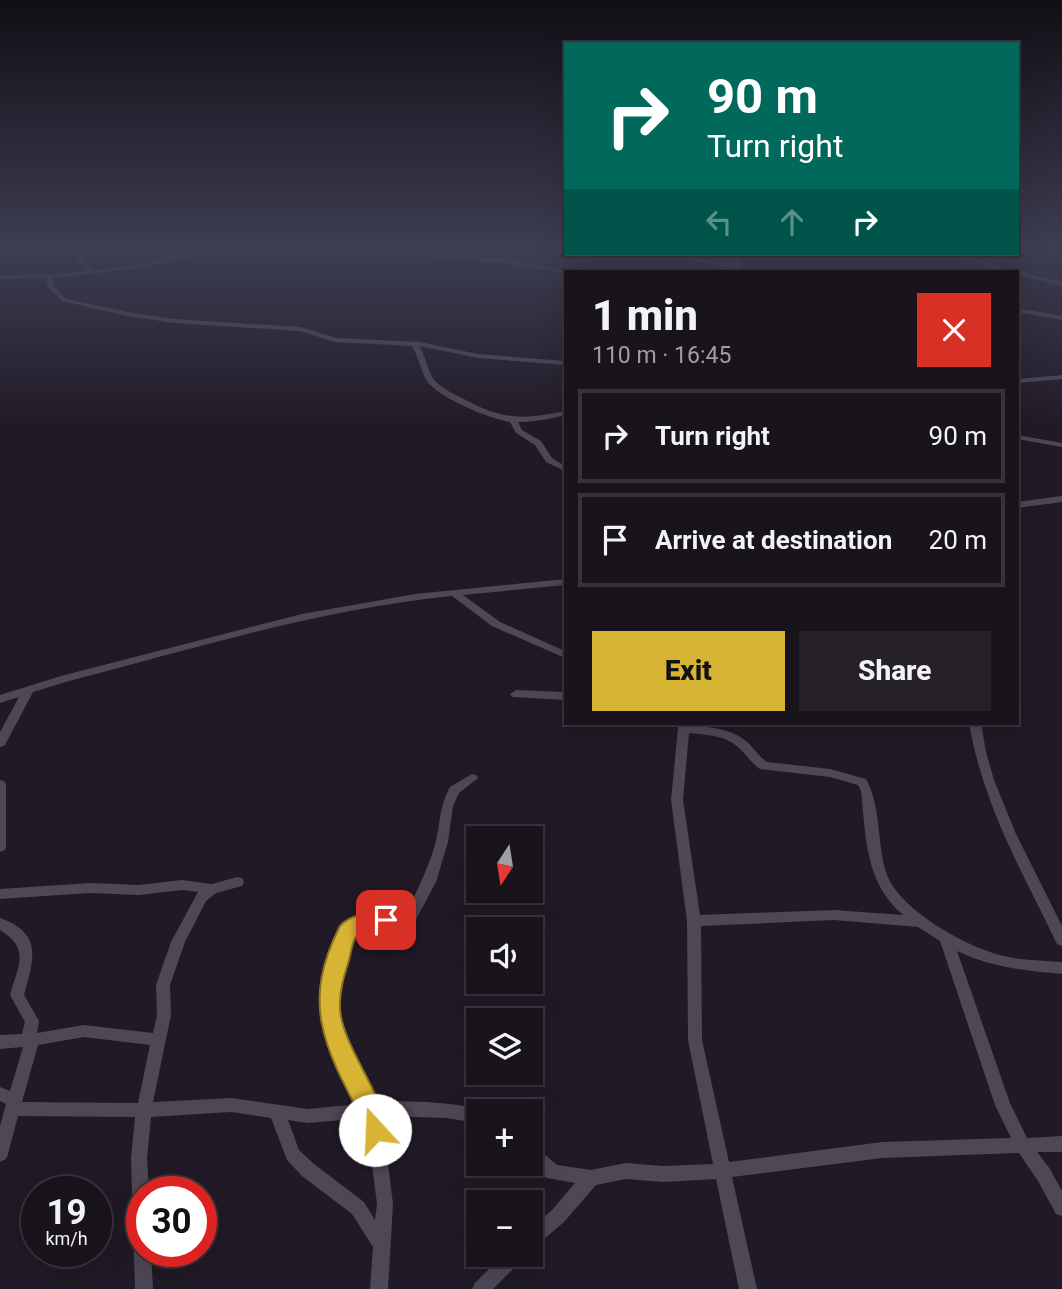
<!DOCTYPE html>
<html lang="en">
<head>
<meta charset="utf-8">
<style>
  body { margin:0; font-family:Roboto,sans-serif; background:#262129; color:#f1f3f6; height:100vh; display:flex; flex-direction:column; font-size:26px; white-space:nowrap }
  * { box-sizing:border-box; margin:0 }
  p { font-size:23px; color:#9f9ea3 }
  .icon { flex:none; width:38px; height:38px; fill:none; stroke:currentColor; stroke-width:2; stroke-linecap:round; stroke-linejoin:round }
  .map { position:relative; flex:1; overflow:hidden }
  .side { position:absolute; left:564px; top:270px; width:455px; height:455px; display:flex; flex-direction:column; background:#19141c; border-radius:0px; box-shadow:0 7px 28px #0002,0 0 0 2px #37333b }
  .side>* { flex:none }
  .top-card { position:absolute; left:564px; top:42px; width:455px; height:214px; border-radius:0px; box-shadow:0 7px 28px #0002,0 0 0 2px #37333b; background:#00695c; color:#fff; overflow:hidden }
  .needle { width:46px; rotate:192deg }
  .controls { position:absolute; left:466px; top:826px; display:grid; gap:14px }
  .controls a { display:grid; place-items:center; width:77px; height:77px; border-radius:0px; background:#19141c; box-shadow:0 7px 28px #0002,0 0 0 2px #37333b; font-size:35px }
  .speed { position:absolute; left:21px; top:1176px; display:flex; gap:14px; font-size:35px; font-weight:700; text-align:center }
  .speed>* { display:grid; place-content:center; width:91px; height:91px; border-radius:50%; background:#19141c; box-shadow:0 7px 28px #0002,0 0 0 2px #37333b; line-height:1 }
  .speed small { font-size:18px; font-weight:400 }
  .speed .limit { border:10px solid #d22; background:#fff; color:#111 }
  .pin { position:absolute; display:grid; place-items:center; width:60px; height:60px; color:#fff; margin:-30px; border-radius:14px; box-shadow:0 4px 10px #0006 }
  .me { position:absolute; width:77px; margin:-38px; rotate:340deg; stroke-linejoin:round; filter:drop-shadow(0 0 5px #0008) }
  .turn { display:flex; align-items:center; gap:24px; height:147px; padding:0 28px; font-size:32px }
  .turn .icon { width:91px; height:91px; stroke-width:2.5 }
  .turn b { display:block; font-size:49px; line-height:60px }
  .lanes { display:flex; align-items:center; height:66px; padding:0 28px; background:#0003; justify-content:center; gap:35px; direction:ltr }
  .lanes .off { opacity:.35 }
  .round { display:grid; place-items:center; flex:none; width:74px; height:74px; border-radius:0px; background:#262129 }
  .summary { display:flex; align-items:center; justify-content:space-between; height:119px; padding:0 28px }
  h1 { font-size:42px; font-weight:800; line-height:52px }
  .action { display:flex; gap:14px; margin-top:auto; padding:14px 28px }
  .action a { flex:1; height:80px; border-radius:0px; background:#d7b434; color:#111; font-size:28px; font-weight:800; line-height:80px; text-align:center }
  .action a+a { background:#262129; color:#f1f3f6 }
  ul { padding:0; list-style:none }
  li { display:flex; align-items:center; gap:21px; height:94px; margin:0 14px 10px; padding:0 14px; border:4px solid #37333b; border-radius:0px }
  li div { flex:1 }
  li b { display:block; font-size:26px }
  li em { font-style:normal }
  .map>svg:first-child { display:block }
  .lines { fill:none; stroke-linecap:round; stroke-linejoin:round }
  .minor { fill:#4e4754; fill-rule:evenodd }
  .route { fill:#d7b434; stroke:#8c7522; stroke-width:2 }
</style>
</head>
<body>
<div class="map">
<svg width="1062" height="1289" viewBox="0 0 1062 1289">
  <rect width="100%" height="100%" fill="#211a26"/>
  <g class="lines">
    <g class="minor">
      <path d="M70,247H76L83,260L93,271L140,264L213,247H225L195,256L140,268L52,278L54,286L66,299L127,312L174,319L301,327L336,338L420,342L478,354L565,361V365L478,358L419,346C426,356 428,373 435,381C443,389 454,394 464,399C503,420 522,420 565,411V415C550,419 534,422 518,422L522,430L541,441L552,458L565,466V471L546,462L535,445L516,433L510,422C490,419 439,398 427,381C420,370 419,357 412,346L335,342L300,331L174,323L127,316L62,301L48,287L46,278L0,279V275L56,274L87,271L78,262Z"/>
      <polygon points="402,247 413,247 435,254 500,259 501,257 532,247 543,247 505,259 568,271 565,273 498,262 434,258"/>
      <polygon points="665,254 676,254 734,265 737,254 743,254 740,267 753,271 744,271"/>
      <polygon points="947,254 956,254 1015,271 1006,271"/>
      <polygon points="1017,271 1062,282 1062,286 1017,275"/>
      <polygon points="1017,308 1062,316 1062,320 1017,312"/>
      <polygon points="1062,375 1062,379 1017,383 1017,379"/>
      <polygon points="1017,435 1062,443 1062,447 1017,439"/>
      <polygon points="1062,496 1062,502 1017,508 1017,502"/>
      <path d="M565,579V585L463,595L500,622L565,651V658L492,626L452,596C321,609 195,648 69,681L33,692L6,743L4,746L0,747V732L19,697L0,703V695L61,676L302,614L415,594Z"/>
      <polygon points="516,690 565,692 565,700 512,697 510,694"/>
      <path d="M675,723H687L688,725C707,727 732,728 747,742C754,748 758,756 767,762L830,769L866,779C881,805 877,843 886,872C897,909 968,948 1004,956C1023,961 1043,960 1062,962V974C1023,970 993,968 957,951L1010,1103L1027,1138L1062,1136V1152H1037L1050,1169L1062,1191V1216L1056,1214L1038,1181L1019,1153L882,1158L732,1177L757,1289H739L716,1179L663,1182L626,1179L596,1185L564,1222L536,1246L530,1248V1229L552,1210L575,1183L547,1178L530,1163V1144L536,1147L557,1165L591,1170L626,1163L663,1166L713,1164L688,1040L687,921L671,800L678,728ZM689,733C706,735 726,735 739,748C747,755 751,763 760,769L830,777L858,785L861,791C866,837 865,883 903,915L834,910L700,915L683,800ZM834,920L918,927L940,941L995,1105L1011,1138L882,1142L729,1162L702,1040L701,926Z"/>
      <path d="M969,723H981L986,752L994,780L1016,834L1062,926V946L1057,944L1055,940C1020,868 983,804 969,723Z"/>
      <path d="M472,774L476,775L478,778L459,793L453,806L448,842L436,882L413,925L408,926L364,927L357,930C340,962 331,1004 343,1039C350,1061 364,1082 374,1102C398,1100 462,1102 484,1111H478V1123L446,1118L382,1116L393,1204L388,1289H370L373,1247L352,1214L302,1176L287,1160L271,1118L231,1112L151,1117L147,1158L149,1192H142V1251H151L153,1289H135L131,1158L135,1117L18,1116L8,1154L6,1159L0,1162V1126L6,1104L0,1101V1087L10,1091L23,1047L0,1049V1035L22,1034L25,1022L10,995C18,966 31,949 0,930V918C43,933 34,959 24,995L39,1021L37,1033L84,1025L153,1033L157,1015L156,985L171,942L198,892L182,890L139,895L90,893L0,899V889L90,883L139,885L182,880L212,884L237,877L242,878L244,882L242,886L216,893L206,901L185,942L170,985L171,1015L153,1102L231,1098L308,1109L359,1104C348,1083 334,1061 328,1039C316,999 328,957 347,922L364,917L404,916C417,892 427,871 435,845C441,823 438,809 450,787ZM84,1037L150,1045L138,1103L22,1102L38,1045ZM366,1118L377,1204L375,1220L364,1202L314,1164L299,1150L288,1120L308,1123Z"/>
      <polygon points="0,780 4,781 6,784 6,847 5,850 0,852"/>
      <polygon points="503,1255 524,1255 521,1261 493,1289 472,1289 475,1283"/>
    </g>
  </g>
  <linearGradient id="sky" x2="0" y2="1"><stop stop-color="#120e15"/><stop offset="0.58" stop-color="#3d3e52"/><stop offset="1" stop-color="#3d3e52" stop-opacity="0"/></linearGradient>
  <rect width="1062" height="428" fill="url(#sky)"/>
  <path class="route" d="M386,912L393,915L396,920L393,926C383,929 370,926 361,931C353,936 351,952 349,960C344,976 339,992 340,1008C341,1048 396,1110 384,1138L375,1141L367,1138L362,1119C325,1048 300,1004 340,926C351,913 370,913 386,912Z"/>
</svg>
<div class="controls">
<a><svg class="needle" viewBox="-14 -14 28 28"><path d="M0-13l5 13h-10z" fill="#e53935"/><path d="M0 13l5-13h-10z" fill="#9f9ea3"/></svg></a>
<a><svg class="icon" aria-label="sound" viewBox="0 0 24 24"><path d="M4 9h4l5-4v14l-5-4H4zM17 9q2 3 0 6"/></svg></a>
<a><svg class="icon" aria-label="layers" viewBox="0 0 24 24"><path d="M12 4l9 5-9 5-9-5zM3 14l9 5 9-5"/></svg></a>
<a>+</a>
<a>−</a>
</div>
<div class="speed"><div>19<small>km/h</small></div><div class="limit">30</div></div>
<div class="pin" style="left:386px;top:920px;background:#d93025"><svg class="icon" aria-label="arrive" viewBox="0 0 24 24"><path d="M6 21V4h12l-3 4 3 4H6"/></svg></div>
<svg class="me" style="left:375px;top:1130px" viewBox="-20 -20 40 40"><circle r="19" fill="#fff"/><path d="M0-13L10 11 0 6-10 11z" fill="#d7b434"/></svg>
<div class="top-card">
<div class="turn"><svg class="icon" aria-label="right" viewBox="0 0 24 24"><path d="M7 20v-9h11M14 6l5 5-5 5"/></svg><div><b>90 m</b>Turn right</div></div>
<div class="lanes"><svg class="icon off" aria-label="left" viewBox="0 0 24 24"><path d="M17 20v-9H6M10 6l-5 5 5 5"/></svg><svg class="icon off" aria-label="ahead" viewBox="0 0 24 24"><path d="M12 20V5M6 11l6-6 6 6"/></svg><svg class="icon" aria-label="right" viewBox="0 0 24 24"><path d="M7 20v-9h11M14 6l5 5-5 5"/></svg></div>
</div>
<section class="side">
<div class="summary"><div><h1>1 min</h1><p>110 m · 16:45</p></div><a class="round" style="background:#d93025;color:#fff"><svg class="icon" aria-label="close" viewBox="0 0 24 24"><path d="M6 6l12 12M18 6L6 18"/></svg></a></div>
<ul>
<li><svg class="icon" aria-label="right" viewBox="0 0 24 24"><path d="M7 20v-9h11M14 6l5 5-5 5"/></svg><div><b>Turn right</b></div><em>90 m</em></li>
<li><svg class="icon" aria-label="arrive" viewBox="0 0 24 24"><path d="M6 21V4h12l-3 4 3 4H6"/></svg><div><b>Arrive at destination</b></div><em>20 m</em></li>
</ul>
<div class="action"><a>Exit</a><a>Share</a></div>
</section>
</div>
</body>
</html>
